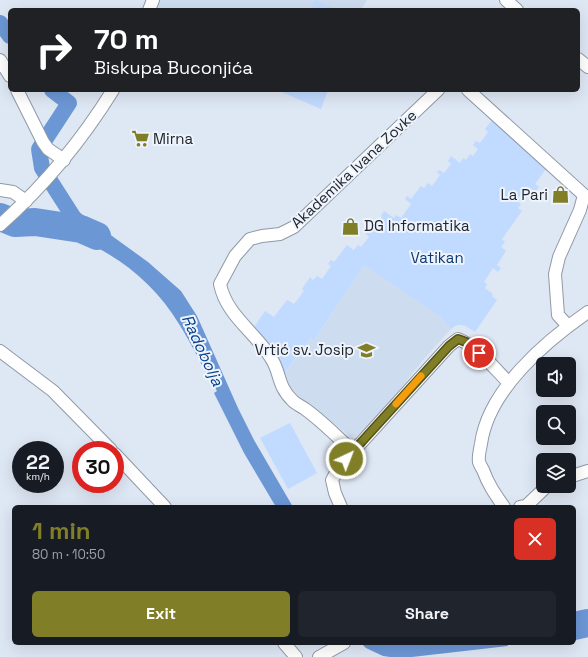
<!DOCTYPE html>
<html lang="en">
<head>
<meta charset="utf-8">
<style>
  body { margin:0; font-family:"Space Grotesk",sans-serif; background:#20242c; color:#f1f3f6; height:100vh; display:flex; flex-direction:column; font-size:15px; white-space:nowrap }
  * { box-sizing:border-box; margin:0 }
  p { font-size:13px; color:#9ea1a6 }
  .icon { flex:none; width:22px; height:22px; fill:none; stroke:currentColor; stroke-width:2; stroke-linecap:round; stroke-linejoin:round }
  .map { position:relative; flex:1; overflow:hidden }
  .panel { position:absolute; left:12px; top:505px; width:564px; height:140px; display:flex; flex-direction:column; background:#171b24; border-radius:6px; box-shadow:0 4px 16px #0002 }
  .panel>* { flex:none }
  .guide { position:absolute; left:8px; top:8px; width:572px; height:84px; border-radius:6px; box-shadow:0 4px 16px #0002; background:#202124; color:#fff; overflow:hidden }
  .tools { position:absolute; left:536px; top:357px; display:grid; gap:8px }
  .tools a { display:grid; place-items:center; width:40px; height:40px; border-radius:6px; background:#171b24; box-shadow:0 4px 16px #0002; font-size:20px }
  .speed { position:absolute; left:12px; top:441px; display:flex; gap:8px; font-size:20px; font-weight:700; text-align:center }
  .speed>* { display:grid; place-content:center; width:52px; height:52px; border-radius:50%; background:#171b24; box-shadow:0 4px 16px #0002; line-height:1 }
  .speed small { font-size:10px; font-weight:400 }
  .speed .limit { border:6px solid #d22; background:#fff; color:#111 }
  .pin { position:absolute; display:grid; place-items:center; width:34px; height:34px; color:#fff; margin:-17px; border:2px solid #fff; border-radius:50%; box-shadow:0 1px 4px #0007 }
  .me { position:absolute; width:44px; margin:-22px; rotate:43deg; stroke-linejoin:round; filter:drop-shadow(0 0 3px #0008) }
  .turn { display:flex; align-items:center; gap:14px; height:84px; padding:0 20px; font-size:18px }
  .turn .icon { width:52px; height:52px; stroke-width:2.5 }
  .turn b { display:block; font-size:28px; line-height:34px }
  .round { display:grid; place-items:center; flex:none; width:42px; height:42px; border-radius:6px; background:#20242c }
  .overview { display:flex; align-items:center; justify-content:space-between; height:68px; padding:0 20px }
  h1 { font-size:24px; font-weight:700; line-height:30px; color:#807e26 }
  .action { display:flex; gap:8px; margin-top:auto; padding:8px 20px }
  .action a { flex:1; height:46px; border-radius:6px; background:#807e26; color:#fff; font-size:16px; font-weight:700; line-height:46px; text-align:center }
  .action a+a { background:#20242c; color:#f1f3f6 }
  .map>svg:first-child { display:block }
  .built { fill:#cedcef }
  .green { fill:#c1daff }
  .water { fill:#6c97d5 }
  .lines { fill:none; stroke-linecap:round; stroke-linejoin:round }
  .canal { stroke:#6c97d5; stroke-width:16 }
  .river { stroke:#6c97d5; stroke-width:28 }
  .street-casing { stroke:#9199a5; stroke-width:14 }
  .street { stroke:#fff; stroke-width:12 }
  .route-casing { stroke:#535219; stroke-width:10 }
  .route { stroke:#807e26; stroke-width:7 }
  .slow { stroke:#f59e0b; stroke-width:7 }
  .labels { text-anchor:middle; stroke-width:4; stroke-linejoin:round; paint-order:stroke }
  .poi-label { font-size:15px; fill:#222529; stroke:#edf4fe; text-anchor:start }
  .street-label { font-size:15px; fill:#222529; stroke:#edf4fe }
  .park-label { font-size:15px; fill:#0f3870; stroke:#edf4fe }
  .water-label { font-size:16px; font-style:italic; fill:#08418a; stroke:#edf4fe }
</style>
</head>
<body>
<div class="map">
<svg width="588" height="657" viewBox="0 0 588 657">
  <rect width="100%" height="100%" fill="#dee7f4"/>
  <g class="built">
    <polygon points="160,0 367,0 361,10 156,10"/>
    <polygon points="364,265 441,317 451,329 423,360 370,427 356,436 350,436 291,392 285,380 287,371 311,337 315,339"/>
  </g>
  <g class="green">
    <polygon points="315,0 339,10 311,10"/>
    <polygon points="277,90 328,90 321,109"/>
    <path d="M496,115L546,169L535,184L539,187L536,191L532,189L530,191L526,188L516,201L521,204L518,208L522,211L502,239L505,242L501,247L506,251L497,265L501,268L498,272L493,268L484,282L487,284L485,288L493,294L492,296L497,300L475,332C465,326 461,321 451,329L441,317L364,265L314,340L311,337L287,370L285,380L250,333L265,311L274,317L287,300L294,304L304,291L302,289L310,277L313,280L317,276L322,279L331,266L328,264L331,260L334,262L347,245L354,250L358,245L361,247L369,237L365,233L367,230L372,233L378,225L377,224L382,217L381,216L384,211L394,218L396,215L401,218L411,204L405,199L407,196L411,199L421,186L424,188L428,183L432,186L440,175L437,172L439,170L444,173L451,164L448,161L451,156L460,163L463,158L466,160L470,154L473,156L478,149L473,145L476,141L480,143L488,132L485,129Z"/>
    <polygon points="290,423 317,473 288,489 260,438"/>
  </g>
  <g class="water">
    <path d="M72,207L148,262L181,291L197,316L238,408L254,440L293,507H276L244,453L214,393L217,391C203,369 193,346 179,324C158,289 128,263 92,245C81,240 69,236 58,231Z"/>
    <polygon points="361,643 412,644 507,643 508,646 412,657 390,657 383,656 366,648"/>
  </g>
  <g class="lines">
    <g class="canal">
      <polyline points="0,23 10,36"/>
      <polyline points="52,90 69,103 39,149 42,168 81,229"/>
    </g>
    <g class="river">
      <polyline points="0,217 15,223 35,222 81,229 97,236"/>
      <polyline points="574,626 588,623"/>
    </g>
    <defs>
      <g id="street">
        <polyline points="506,0 517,10"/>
        <polyline points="149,10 153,0"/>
        <polyline points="578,59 588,67"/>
        <polyline points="0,60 10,76"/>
        <polyline points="17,90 43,142 48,149 64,160"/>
        <polyline points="468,90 584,195 580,210 559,257 555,274 558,315 568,326"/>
        <polyline points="0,190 13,192 26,201"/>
        <path d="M0,225C44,186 82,140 113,90"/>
        <polyline points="0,351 53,391 111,450"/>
        <path d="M353,451C337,437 322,421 305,409C301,406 296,404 293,401C277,386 281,373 271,358C255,332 226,315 220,284L235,256L250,239L262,236L280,234L294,227L438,90"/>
        <polyline points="115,454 165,507"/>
        <polyline points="569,477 588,471"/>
        <path d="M341,507L335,493L332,480L340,466L449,346L458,339C478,347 494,368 509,383"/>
        <path d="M504,507C495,494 489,486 483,470C482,468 480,465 479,462C478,457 480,449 481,444C488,390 546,341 588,312"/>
        <polyline points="520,507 526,506 547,486"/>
        <polyline points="284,643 296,657"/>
        <polyline points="319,657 344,643"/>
      </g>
    </defs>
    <use href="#street" class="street-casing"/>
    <use href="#street" class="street"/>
  </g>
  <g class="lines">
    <defs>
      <polyline id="route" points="346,459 449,346 458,339 466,342 479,353"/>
    </defs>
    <use href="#route" class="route-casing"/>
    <use href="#route" class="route"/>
    <polyline class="slow" points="396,404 421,376"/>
  </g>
  <defs>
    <symbol id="supermarket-bare" viewBox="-9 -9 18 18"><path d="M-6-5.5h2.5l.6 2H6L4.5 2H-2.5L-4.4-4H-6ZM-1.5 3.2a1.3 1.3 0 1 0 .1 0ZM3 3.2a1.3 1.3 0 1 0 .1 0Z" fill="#807e26" stroke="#edf4fe" stroke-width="2.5" paint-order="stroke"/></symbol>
    <symbol id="shop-bare" viewBox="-9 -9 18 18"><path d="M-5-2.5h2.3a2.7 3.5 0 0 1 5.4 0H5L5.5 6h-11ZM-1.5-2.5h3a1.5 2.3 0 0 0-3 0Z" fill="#807e26" stroke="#edf4fe" stroke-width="2.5" paint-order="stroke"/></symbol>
    <symbol id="school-bare" viewBox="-9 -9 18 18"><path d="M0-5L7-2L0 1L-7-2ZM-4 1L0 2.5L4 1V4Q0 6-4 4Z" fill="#807e26" stroke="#edf4fe" stroke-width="2.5" paint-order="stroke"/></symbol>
  </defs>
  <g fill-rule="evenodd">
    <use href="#supermarket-bare" x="128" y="126" width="25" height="25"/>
    <use href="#shop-bare" x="548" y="182" width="25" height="25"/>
    <use href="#shop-bare" x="338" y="214" width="25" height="25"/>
    <use href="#school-bare" x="354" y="338" width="25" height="25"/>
  </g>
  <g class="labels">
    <g class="poi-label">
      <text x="153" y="144">Mirna</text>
      <text x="548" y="200" text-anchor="end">La Pari</text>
      <text x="364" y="231">DG Informatika</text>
      <text x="354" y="355" text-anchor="end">Vrtić sv. Josip</text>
    </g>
    <g class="street-label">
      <text transform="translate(354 169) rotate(-43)" y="5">Akademika Ivana Zovke</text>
    </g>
    <g class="park-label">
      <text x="437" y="263">Vatikan</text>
    </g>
    <g class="water-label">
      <text transform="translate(203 350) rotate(65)" y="6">Radobolja</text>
    </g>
  </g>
</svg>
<div class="tools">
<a><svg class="icon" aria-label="sound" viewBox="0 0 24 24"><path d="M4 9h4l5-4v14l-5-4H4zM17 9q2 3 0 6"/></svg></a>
<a><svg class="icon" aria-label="search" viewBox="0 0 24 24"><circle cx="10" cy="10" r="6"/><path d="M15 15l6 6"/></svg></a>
<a><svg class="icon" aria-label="layers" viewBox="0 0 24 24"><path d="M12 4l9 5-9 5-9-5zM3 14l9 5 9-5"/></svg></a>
</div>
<div class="speed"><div>22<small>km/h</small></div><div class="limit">30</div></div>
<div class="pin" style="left:479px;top:353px;background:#d93025"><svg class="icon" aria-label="arrive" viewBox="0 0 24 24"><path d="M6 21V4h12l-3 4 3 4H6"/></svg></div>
<svg class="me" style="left:346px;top:459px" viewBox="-20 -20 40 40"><circle r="17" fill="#807e26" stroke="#fff" stroke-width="3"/><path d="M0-11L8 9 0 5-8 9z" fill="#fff"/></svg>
<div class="guide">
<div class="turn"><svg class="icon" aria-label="right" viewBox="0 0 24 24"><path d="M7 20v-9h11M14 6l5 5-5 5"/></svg><div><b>70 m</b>Biskupa Buconjića</div></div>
</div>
<section class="panel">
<div class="overview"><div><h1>1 min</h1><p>80 m · 10:50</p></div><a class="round" style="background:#d93025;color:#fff"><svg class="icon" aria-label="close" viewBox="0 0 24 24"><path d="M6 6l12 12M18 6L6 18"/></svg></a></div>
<div class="action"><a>Exit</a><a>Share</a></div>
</section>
</div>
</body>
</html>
